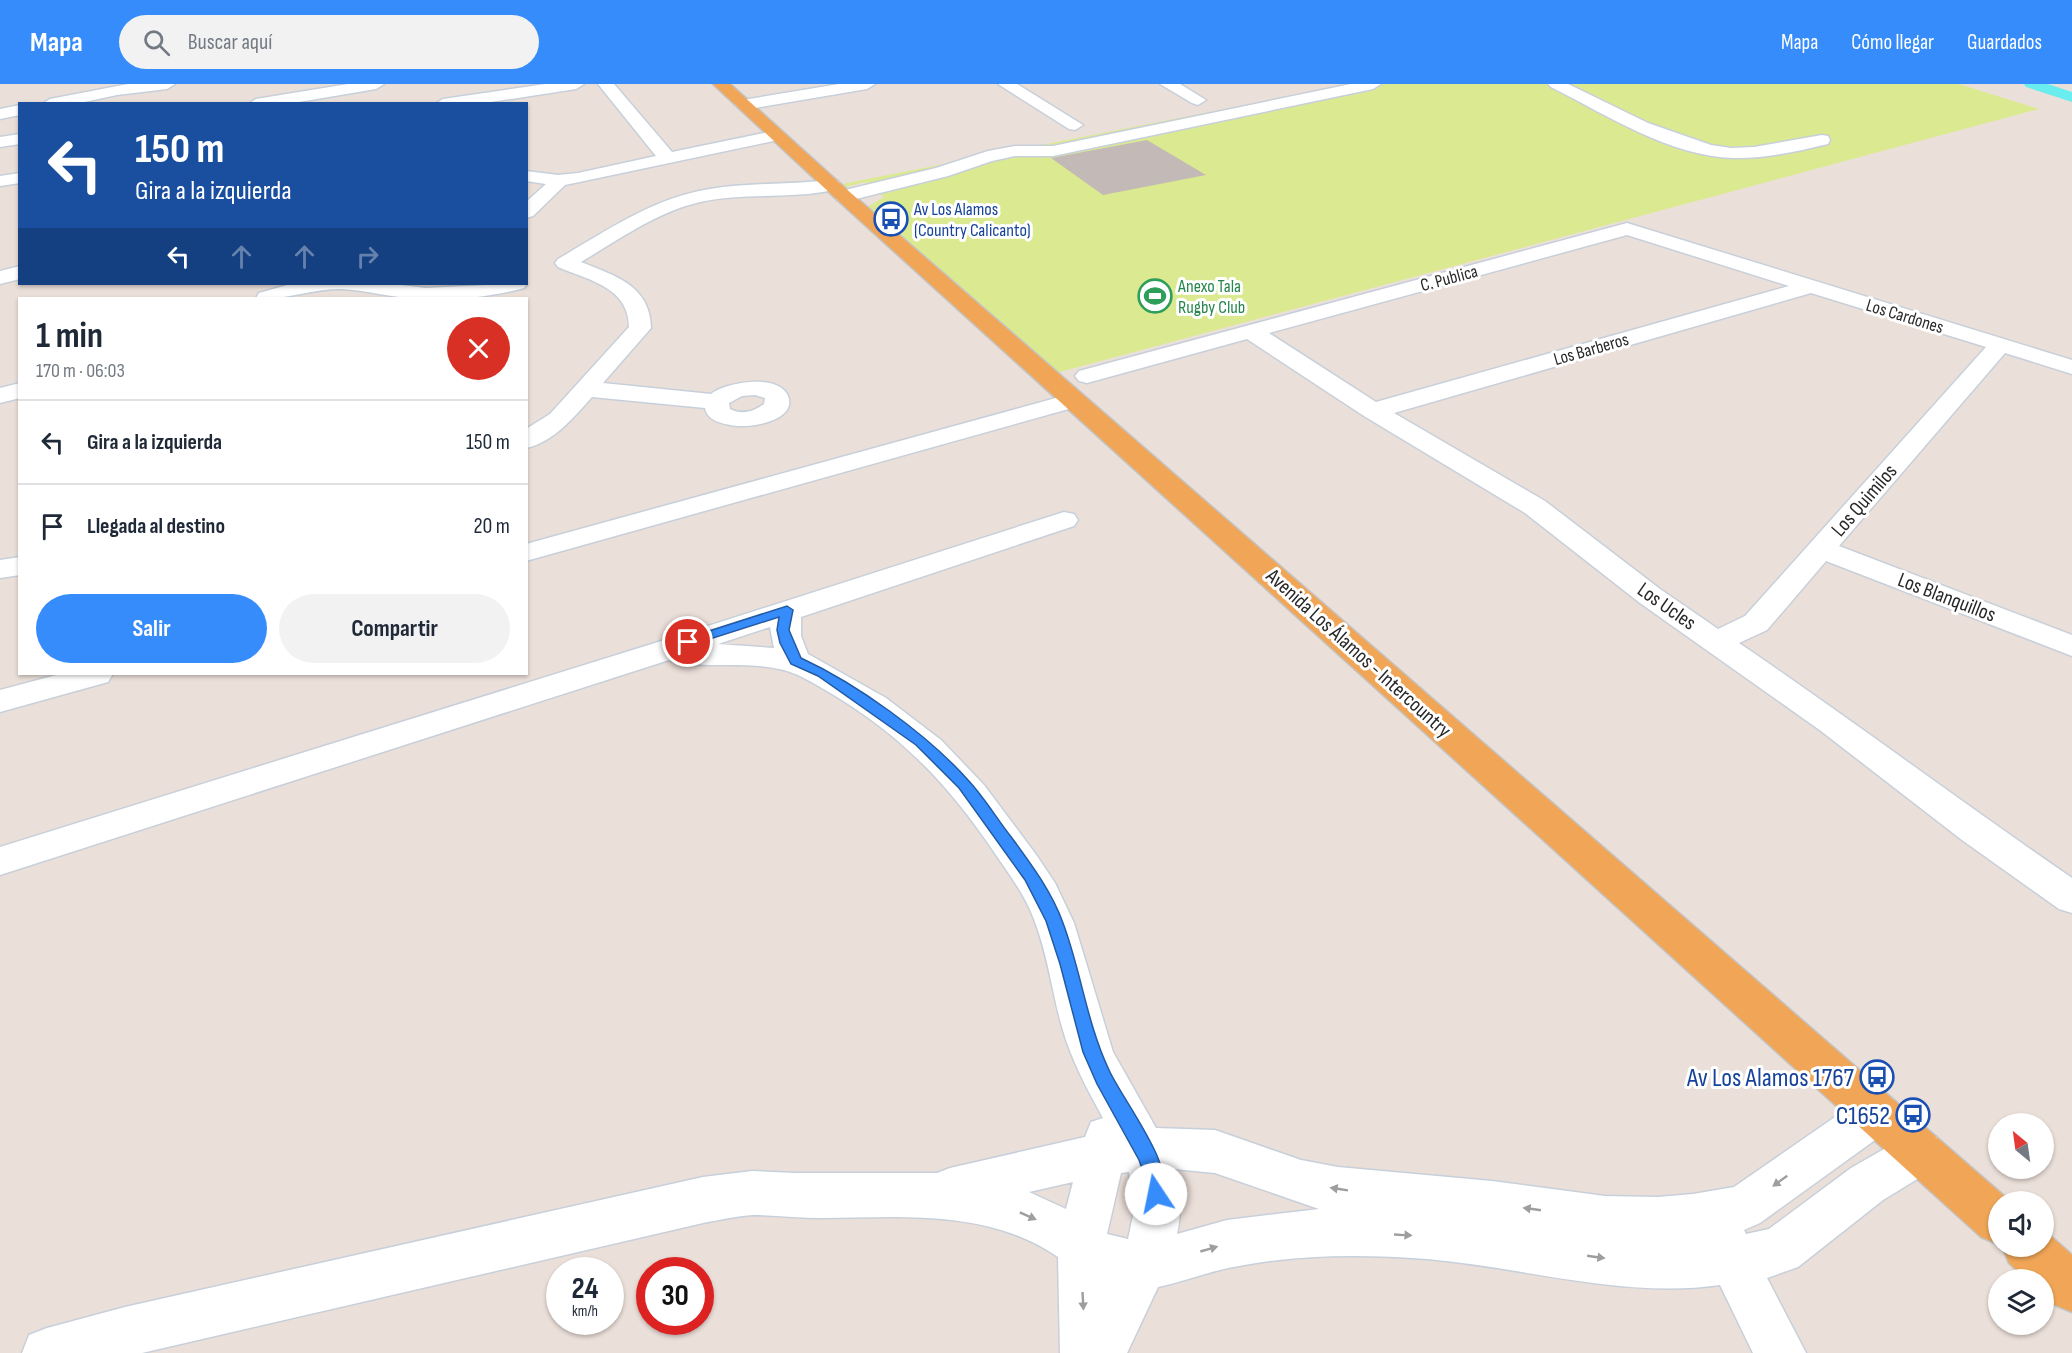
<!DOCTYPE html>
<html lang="es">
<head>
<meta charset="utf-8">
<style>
  body { margin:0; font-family:"Sofia Sans Condensed",sans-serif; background:#f2f2f3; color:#1f2937; height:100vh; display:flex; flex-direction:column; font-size:22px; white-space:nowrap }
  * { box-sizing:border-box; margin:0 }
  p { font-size:20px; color:#747a83 }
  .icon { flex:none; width:33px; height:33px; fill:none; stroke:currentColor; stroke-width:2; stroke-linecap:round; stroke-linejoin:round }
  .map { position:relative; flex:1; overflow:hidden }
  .panel { position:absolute; left:18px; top:213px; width:510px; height:378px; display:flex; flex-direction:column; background:#fff; border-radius:0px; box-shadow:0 2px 4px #0004 }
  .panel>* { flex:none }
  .banner { position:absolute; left:18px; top:18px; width:510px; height:183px; border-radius:0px; box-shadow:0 2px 4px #0004; background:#1a4fa0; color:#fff; overflow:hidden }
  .needle { width:39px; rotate:331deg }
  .controls { position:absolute; left:1988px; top:1029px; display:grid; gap:12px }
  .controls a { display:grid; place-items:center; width:66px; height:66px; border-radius:50%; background:#fff; box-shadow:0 2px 4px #0004; font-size:30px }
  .speed { position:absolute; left:546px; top:1173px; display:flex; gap:12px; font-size:30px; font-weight:700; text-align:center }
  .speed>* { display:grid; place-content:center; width:78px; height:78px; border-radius:50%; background:#fff; box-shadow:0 2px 4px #0004; line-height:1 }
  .speed small { font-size:15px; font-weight:400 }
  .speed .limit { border:9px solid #d22; background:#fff; color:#111 }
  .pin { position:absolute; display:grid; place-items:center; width:51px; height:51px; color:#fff; margin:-26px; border:3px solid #fff; border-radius:50%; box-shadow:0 2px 6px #0007 }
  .me { position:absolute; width:66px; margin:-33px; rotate:349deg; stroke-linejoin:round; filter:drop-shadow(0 0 4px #0008) }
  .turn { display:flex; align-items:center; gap:21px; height:126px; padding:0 18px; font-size:27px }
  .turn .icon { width:78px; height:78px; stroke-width:2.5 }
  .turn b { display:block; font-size:42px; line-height:51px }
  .lanes { display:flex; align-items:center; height:57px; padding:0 18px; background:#0003; justify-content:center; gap:30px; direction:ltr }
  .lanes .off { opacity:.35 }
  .round { display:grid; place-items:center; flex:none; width:63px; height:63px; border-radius:32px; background:#f2f2f3 }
  .headline { display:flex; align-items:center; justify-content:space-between; height:102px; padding:0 18px }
  h1 { font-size:36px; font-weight:700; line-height:45px }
  .cta { display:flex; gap:12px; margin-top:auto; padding:12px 18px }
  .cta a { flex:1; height:69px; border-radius:36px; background:#368cfb; color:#fff; font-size:24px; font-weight:700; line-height:69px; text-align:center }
  .cta a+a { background:#f2f2f3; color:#1f2937 }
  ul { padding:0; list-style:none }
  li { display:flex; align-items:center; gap:18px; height:84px; padding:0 18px; border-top:2px solid #e0e1e3 }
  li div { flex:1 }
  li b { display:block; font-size:22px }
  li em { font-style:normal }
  header { display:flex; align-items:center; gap:36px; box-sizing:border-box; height:84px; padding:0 30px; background:#368cfb; color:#fff }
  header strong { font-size:28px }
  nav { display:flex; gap:33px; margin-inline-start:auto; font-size:21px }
  .search { width:420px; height:54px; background:#f2f2f3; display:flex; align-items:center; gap:15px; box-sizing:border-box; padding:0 21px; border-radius:33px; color:#747a83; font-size:22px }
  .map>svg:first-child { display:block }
  .pitch { fill:#dbea90 }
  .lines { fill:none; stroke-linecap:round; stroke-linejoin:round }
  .canal { fill:#6aedef; fill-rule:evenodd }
  .building { fill:#c3b9b6 }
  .minor-casing { stroke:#c7d0da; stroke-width:3 }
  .major-casing { stroke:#c3c3c3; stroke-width:3 }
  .minor { fill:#fff; fill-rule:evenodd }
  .major { fill:#f1a657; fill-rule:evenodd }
  .oneway { fill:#9e9e9e }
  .route { fill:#368cfb; stroke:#235ba3; stroke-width:1.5 }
  .labels { text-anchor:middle; stroke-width:6; stroke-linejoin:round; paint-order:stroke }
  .far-transit-label { font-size:18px; fill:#164399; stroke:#fff; text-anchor:start }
  .far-street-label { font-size:18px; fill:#282828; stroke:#fff }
  .far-leisure-label { font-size:18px; fill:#27864d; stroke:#fff; text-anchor:start }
  .street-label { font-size:21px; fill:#282828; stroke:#fff }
  .near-transit-label { font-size:26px; fill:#164399; stroke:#fff; text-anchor:end }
</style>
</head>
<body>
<header>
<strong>Mapa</strong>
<div class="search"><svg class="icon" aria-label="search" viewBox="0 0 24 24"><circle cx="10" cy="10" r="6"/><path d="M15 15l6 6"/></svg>Buscar aquí</div>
<nav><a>Mapa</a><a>Cómo llegar</a><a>Guardados</a></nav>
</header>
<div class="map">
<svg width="2072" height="1269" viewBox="0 0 2072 1269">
  <rect width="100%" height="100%" fill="#ebdfd9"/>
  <polygon class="pitch" points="1353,0 1959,0 2039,25 1056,289 866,124 884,113 865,98 845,103 842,100"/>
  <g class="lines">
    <polygon class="canal" points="2024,0 2048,0 2072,8 2072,18 2026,3"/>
  </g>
  <polygon class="building" points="1147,56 1206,91 1103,111 1051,74"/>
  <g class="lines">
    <defs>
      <g id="minor">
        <polygon points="128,0 175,0 167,5 117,11 75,20 42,20 50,15"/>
        <polygon points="348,0 384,0 376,5 287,20 248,20 256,15"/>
        <polygon points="545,0 584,0 576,5 478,20 435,20 443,15"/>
        <polygon points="598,0 614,0 672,68 778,46 786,51 778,56 565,101 533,132 526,134 526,118 546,100 526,97 526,87 558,91 578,89 656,72"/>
        <polygon points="839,0 875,0 867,5 743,26 735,21 743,16"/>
        <polygon points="998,0 1017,0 1083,41 1075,46 1069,45"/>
        <polygon points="1160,0 1180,0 1206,16 1198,21 1192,19"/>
        <polygon points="1351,0 1381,0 1373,5 1053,72 1015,72 992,77 948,92 844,118 837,116 835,112 837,108 936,84 988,67 1015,62 1053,62"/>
        <path d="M1548,0H1568L1648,39L1711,61L1731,64L1754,63L1822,51L1828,52L1830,56L1828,60C1798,67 1765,75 1733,74C1669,72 1607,31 1551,3Z"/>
        <polygon points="20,21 20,31 0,35 0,25"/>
        <polygon points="20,50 20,60 0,63 0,53"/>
        <polygon points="20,89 20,99 0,102 0,92"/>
        <path d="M832,96L838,97L841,101L838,105C793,116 746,108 700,118C657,128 618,156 581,178C615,192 650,201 651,244L603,299L711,310C726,298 779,289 788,312C798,338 746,345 730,341C720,339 707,336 705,324L592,313C574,333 554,358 526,364V345L550,330L629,243C629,203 588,196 558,183L555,179L558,175C603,149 647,118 699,107C742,98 788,101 832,96ZM755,311L765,314L764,320C753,328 742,331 730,325L729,319L742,312Z"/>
        <path d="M1627,139L2072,276V290L2005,269L1839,462L2072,551V572L1826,477L1767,546L1739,559C1852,636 1960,717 2072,794V829L2059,825L1962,756L1821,647L1640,519L1525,429L1364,332L1247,255L1087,299L1079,297L1075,292L1079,287ZM1627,151L1789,202L1376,318L1269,249ZM1811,209L1986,263L1745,532L1718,545L1660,505L1545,417L1394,329Z"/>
        <polygon points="20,182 20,195 0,200 0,187"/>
        <path d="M526,199L527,200L524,204C488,214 448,217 410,214C388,213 365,206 342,205C313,204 285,217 256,214L259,209L291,200H393L426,204Z"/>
        <polygon points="20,299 20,314 0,319 0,304"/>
        <polygon points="1074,309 1083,311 1086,316 1083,321 526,477 526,460"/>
        <path d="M1064,428L1074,430L1078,436L1074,442L801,533V552L808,570L886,614L941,656L984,701L1037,772L1055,799L1074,839L1113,968L1156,1044L1215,1046L1301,1076L1338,1083L1492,1097L1605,1112L1658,1113L1693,1110L1734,1103L1861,1015L1877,1009L1893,1015L1899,1029L1893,1043L1760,1139L1744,1146L1746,1150L1769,1145L1851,1084L1905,1053L1921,1047L1937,1053L1944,1068L1937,1083L1883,1116L1798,1183L1767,1194L1806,1269H1753L1720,1201C1625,1215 1522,1183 1427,1175C1360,1170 1294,1170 1228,1184C1205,1189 1182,1198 1158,1203L1127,1269H1060L1058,1173C988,1125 902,1133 822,1134C799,1134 776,1131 753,1131C737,1132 719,1136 703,1139L142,1269H22L29,1251L47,1244L125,1223L703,1093L752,1087L796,1089H937L950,1084L1085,1053L1091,1038L1103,1034C1087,1005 1071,975 1062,943C1052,908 1048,872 1035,838C1026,812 1009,790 994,768C941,689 887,638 802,593C775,579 739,581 709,581C696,580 681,582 669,576L0,791V763L655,559ZM770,543L774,564L718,560ZM1174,1085L1215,1089L1319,1125L1227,1136L1177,1150C1182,1128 1180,1107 1174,1085ZM1129,1088L1134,1127L1128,1155L1107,1150L1121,1089ZM1073,1098L1066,1125L1029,1108Z"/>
        <polygon points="20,473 20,491 0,494 0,476"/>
        <polygon points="60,590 113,590 108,598 0,628 0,606"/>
      </g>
      <g id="major">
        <polygon points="713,0 730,0 844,103 2011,1118 1998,1118 1998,1160 1981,1153 832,111"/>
        <polygon points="2043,1145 2072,1171 2072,1228 2055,1221 2043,1210 2043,1196 2027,1196 2009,1179 2002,1162 2043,1162"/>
      </g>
    </defs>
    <use href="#minor" class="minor-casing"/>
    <use href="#major" class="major-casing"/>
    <use href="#minor" class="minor"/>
    <use href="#major" class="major"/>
  </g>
  <defs><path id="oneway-solid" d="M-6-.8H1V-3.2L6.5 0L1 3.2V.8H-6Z" transform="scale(1.5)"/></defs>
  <g class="oneway">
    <use href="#oneway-solid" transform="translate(1780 1097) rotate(144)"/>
    <use href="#oneway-solid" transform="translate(1339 1105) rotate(-171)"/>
    <use href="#oneway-solid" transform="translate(1532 1125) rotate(-172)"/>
    <use href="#oneway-solid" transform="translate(1028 1132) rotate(24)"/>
    <use href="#oneway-solid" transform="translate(1403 1151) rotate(3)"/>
    <use href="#oneway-solid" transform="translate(1209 1165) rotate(-16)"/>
    <use href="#oneway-solid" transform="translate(1596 1173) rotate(8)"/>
    <use href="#oneway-solid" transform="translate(1083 1217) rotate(87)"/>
  </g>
  <path class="route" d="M787,522L793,526L789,546L801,574C857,600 927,650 968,696C984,713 997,735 1012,754C1031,780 1052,808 1063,839C1081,887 1087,940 1109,986C1123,1017 1177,1083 1163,1117L1156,1119L1149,1117L1145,1093L1139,1076L1097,1000L1083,968L1060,880L1046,837L1025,796L959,704L916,661L818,592L791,580L780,559L777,546L779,533L688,562L682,558L684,555Z"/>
  <defs>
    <symbol id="bus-ring" viewBox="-11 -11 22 22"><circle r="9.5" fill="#fff" stroke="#1a4fb4" stroke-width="1.5"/><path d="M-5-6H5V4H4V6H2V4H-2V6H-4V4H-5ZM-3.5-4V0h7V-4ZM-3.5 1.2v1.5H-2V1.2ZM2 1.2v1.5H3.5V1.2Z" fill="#1a4fb4"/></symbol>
    <symbol id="stadium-ring" viewBox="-11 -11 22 22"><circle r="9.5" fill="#fff" stroke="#2e9e5b" stroke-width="1.5"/><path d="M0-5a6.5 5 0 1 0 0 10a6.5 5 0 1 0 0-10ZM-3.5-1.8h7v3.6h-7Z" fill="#2e9e5b"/></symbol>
  </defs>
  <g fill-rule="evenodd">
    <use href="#bus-ring" x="872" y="116" width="38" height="38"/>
    <use href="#stadium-ring" x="1136" y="193" width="38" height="38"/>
    <use href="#bus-ring" x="1858" y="974" width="38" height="38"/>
    <use href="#bus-ring" x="1894" y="1012" width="38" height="38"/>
  </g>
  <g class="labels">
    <g class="far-transit-label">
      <text x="914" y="131">Av Los Alamos<tspan x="914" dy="21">(Country Calicanto)</tspan></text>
    </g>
    <g class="far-street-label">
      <text transform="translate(1449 194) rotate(-15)" y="6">C. Publica</text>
      <text transform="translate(1905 232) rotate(17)" y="6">Los Cardones</text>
      <text transform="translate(1591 265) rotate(-16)" y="6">Los Barberos</text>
    </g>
    <g class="far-leisure-label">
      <text x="1178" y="208">Anexo Tala<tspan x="1178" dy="21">Rugby Club</tspan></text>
    </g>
    <g class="street-label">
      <text transform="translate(1864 416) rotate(-49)" y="7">Los Quimilos</text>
      <text transform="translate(1947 513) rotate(21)" y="7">Los Blanquillos</text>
      <text transform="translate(1667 522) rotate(35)" y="7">Los Ucles</text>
      <text transform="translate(1359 569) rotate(42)" y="7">Avenida Los Álamos - Intercountry</text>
    </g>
    <g class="near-transit-label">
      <text x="1854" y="1002">Av Los Alamos 1767</text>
      <text x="1890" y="1040">C1652</text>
    </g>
  </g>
</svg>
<div class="controls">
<a><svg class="needle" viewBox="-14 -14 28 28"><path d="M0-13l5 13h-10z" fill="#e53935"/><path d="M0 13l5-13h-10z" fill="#747a83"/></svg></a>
<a><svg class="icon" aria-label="sound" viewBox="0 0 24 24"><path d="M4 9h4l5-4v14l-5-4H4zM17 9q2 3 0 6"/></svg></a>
<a><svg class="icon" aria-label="layers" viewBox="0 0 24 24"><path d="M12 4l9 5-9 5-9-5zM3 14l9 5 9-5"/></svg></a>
</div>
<div class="speed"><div>24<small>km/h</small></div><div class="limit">30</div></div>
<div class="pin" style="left:688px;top:558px;background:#d93025"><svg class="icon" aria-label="arrive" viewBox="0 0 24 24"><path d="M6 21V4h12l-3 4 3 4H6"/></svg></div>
<svg class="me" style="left:1156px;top:1110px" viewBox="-20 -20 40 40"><circle r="19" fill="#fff"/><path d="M0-13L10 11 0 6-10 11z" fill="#368cfb"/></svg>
<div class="banner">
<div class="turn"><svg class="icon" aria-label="left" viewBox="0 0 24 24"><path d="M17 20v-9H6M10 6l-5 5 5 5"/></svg><div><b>150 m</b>Gira a la izquierda</div></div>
<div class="lanes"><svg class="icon" aria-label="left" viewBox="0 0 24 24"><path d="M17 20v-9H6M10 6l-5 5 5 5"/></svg><svg class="icon off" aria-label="ahead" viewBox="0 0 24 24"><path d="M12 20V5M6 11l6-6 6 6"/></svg><svg class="icon off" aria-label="ahead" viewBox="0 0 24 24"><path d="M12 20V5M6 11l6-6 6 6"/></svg><svg class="icon off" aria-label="right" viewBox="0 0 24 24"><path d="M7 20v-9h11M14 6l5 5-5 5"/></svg></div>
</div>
<section class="panel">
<div class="headline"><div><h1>1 min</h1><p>170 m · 06:03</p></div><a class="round" style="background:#d93025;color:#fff"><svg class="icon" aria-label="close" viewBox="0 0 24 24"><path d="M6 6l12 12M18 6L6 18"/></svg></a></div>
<ul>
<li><svg class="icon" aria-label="left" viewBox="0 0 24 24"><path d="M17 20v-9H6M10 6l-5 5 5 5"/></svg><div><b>Gira a la izquierda</b></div><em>150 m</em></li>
<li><svg class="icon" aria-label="arrive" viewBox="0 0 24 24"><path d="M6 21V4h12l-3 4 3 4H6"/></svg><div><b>Llegada al destino</b></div><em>20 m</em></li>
</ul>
<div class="cta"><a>Salir</a><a>Compartir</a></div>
</section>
</div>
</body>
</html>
